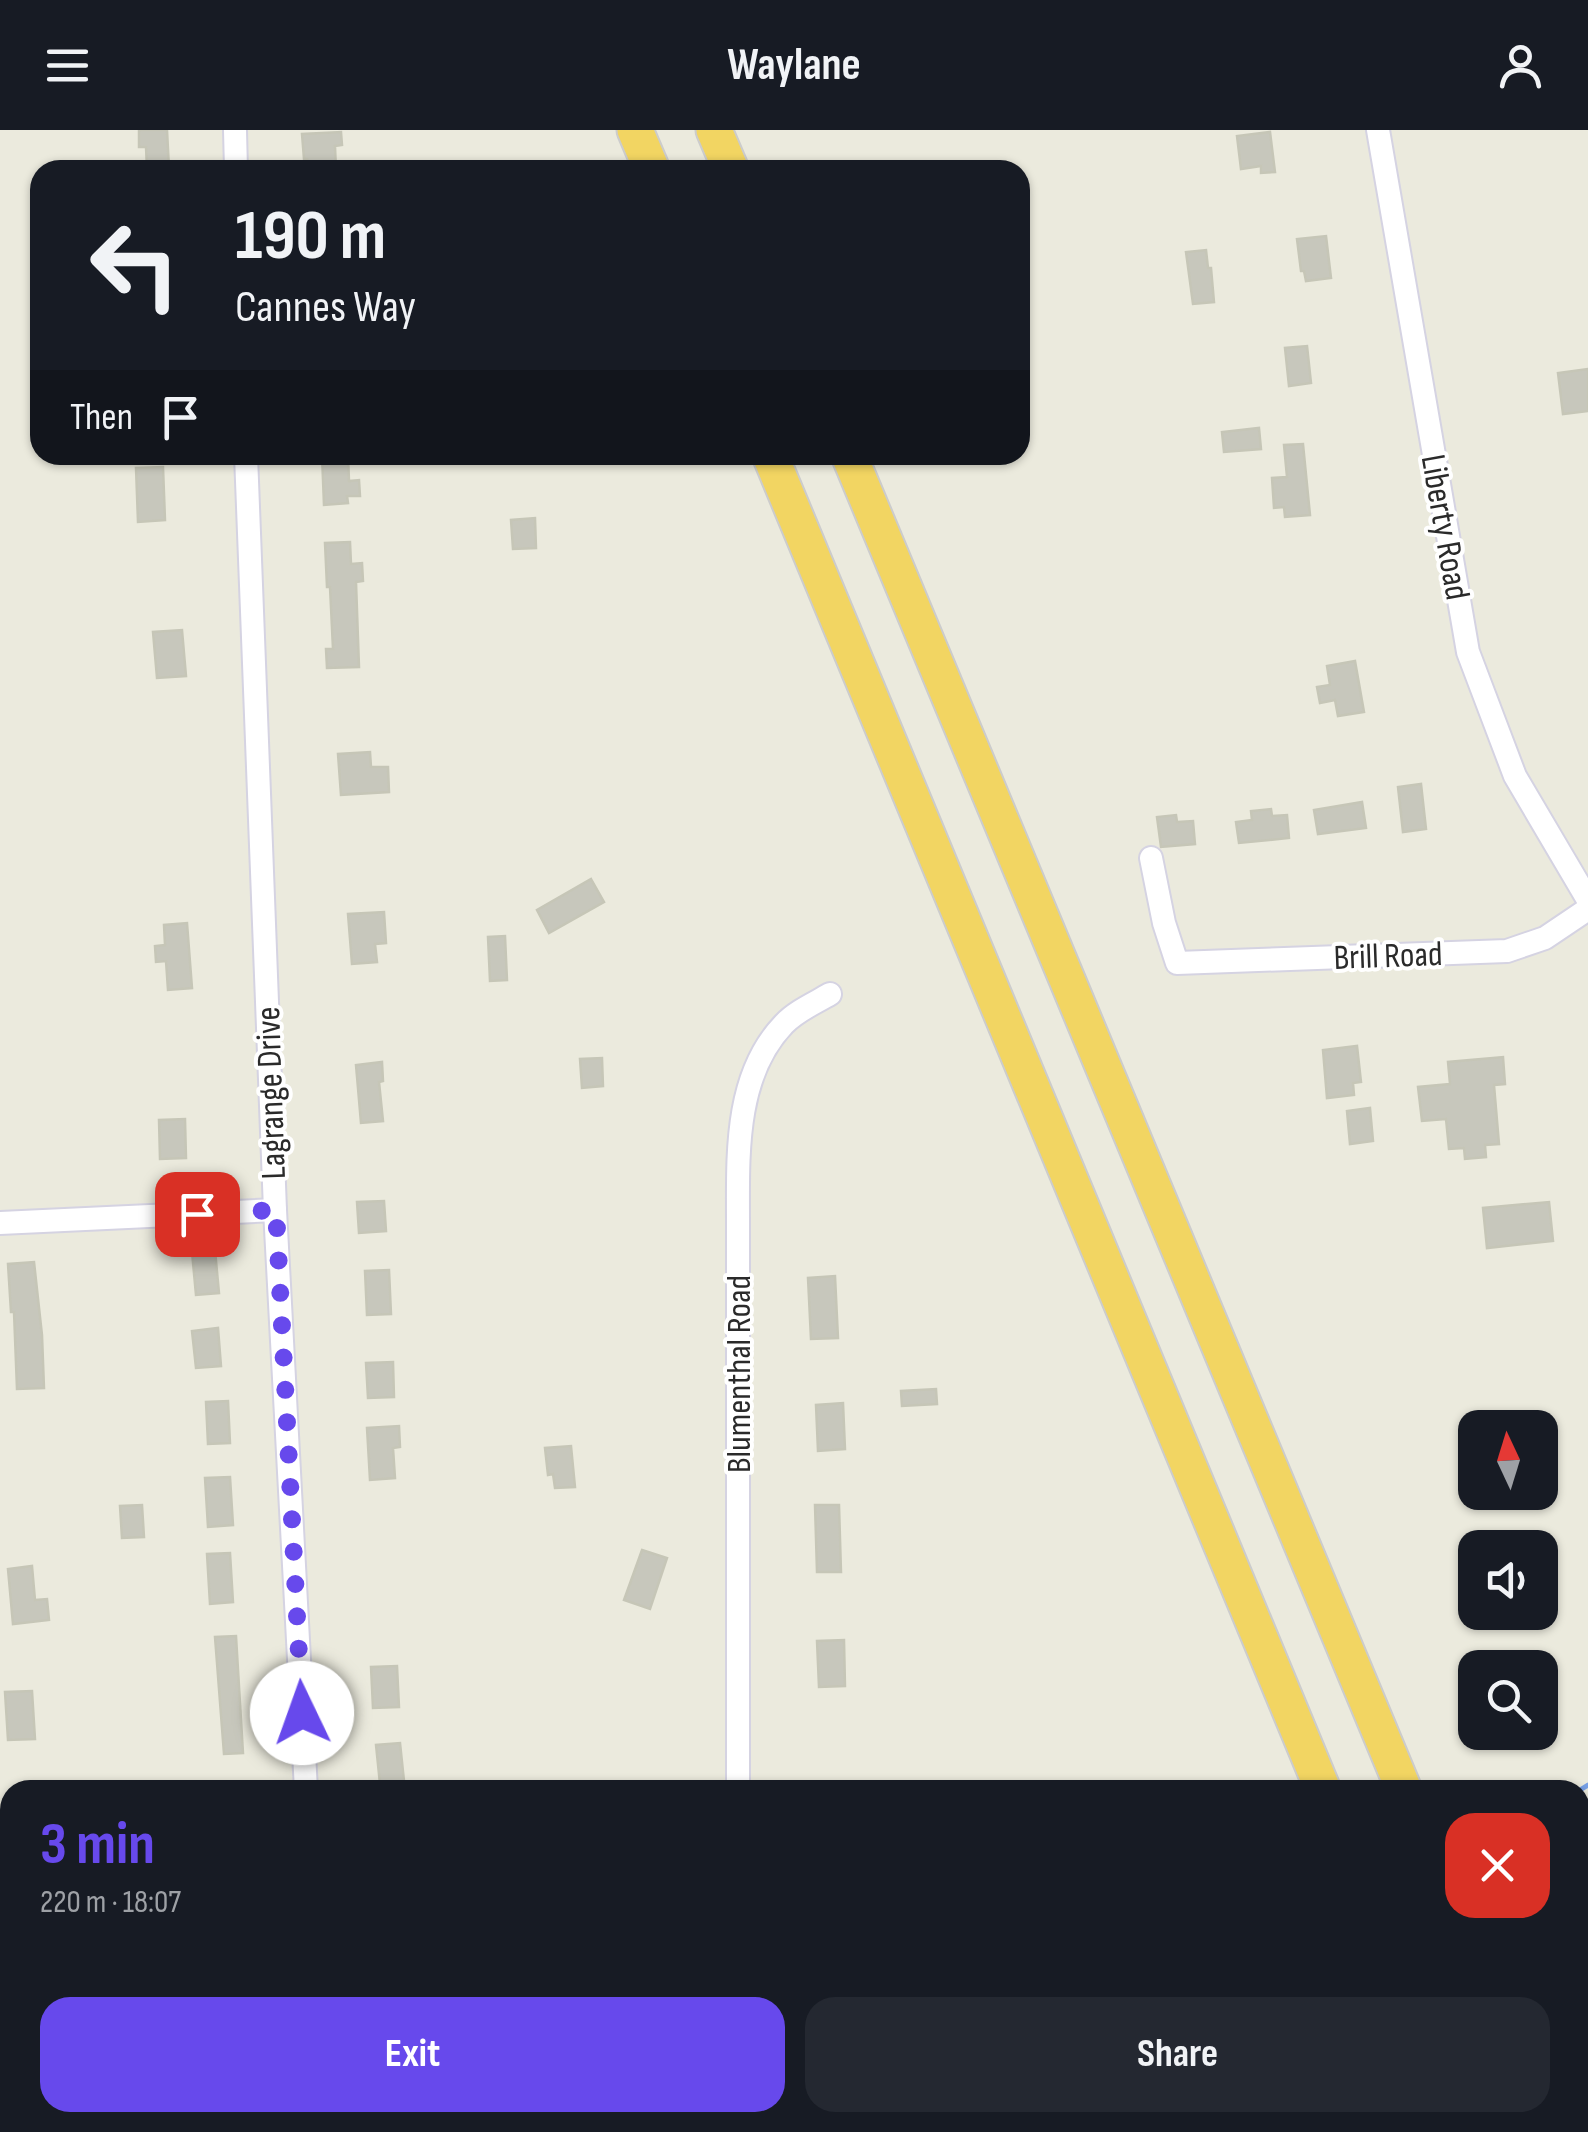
<!DOCTYPE html>
<html lang="en">
<head>
<meta charset="utf-8">
<style>
  body { margin:0; font-family:"Sofia Sans Condensed",sans-serif; background:#242831; color:#f1f3f6; height:100vh; display:flex; flex-direction:column; font-size:38px; white-space:nowrap }
  * { box-sizing:border-box; margin:0 }
  p { font-size:32px; color:#9ea1a6 }
  .icon { flex:none; width:55px; height:55px; fill:none; stroke:currentColor; stroke-width:2; stroke-linecap:round; stroke-linejoin:round }
  .map { position:relative; flex:1; overflow:hidden }
  .drawer { position:absolute; left:0px; top:1650px; width:1590px; height:352px; display:flex; flex-direction:column; background:#171b24; border-radius:30px 30px 0 0; box-shadow:0 2px 8px #0004 }
  .drawer>* { flex:none }
  .top-card { position:absolute; left:30px; top:30px; width:1000px; height:305px; border-radius:30px; box-shadow:0 2px 8px #0004; background:#171b24; color:#f1f3f6; overflow:hidden }
  .needle { width:65px; rotate:356deg }
  .tools { position:absolute; left:1458px; top:1280px; display:grid; gap:20px }
  .tools a { display:grid; place-items:center; width:100px; height:100px; border-radius:20px; background:#171b24; box-shadow:0 2px 8px #0004; font-size:50px }
  .pin { position:absolute; display:grid; place-items:center; width:85px; height:85px; color:#fff; margin:-42px; border-radius:20px; box-shadow:0 5px 15px #0006 }
  .me { position:absolute; width:110px; margin:-55px; rotate:357deg; stroke-linejoin:round; filter:drop-shadow(0 0 8px #0008) }
  .turn { display:flex; align-items:center; gap:35px; height:210px; padding:0 40px; font-size:45px }
  .turn .icon { width:130px; height:130px; stroke-width:2.5 }
  .turn b { display:block; font-size:70px; line-height:85px }
  .then { display:flex; align-items:center; height:95px; padding:0 40px; background:#0003; gap:20px; font-size:38px }
  .round { display:grid; place-items:center; flex:none; width:105px; height:105px; border-radius:30px; background:#242831 }
  .overview { display:flex; align-items:center; justify-content:space-between; height:170px; padding:0 40px }
  h1 { font-size:60px; font-weight:700; line-height:75px; color:#6749ec }
  .action { display:flex; gap:20px; margin-top:auto; padding:20px 40px }
  .action a { flex:1; height:115px; border-radius:30px; background:#6749ec; color:#fff; font-size:40px; font-weight:700; line-height:115px; text-align:center }
  .action a+a { background:#242831; color:#f1f3f6 }
  header { display:flex; justify-content:space-between; align-items:center; height:130px; padding:0 40px; background:#171b24; font-size:45px; font-weight:700 }
  .map>svg:first-child { display:block }
  .lines { fill:none; stroke-linecap:round; stroke-linejoin:round }
  .stream { stroke:#78a0e5; stroke-width:5 }
  .building { fill:#c7c7bc; stroke:#c6c6b7; stroke-width:2.5 }
  .minor-casing { stroke:#d5d3e2; stroke-width:26 }
  .highway-casing { stroke:#ccc; stroke-width:39 }
  .minor { stroke:#fff; stroke-width:22 }
  .highway { stroke:#f2d562; stroke-width:35 }
  .route { stroke:#6749ec; stroke-width:18; stroke-dasharray:0 32.4 }
  .labels { text-anchor:middle; stroke-width:8; stroke-linejoin:round; paint-order:stroke }
  .street-label { font-size:35px; fill:#2a2a2a; stroke:#fff }
</style>
</head>
<body>
<header><svg class="icon" aria-label="menu" viewBox="0 0 24 24"><path d="M4 6h16M4 12h16M4 18h16"/></svg>Waylane<svg class="icon" aria-label="person" viewBox="0 0 24 24"><circle cx="12" cy="8" r="4"/><path d="M4 21q1-7 8-7t8 7"/></svg></header>
<div class="map">
<svg width="1588" height="2002" viewBox="0 0 1588 2002">
  <rect width="100%" height="100%" fill="#ebeadd"/>
  <g class="lines">
    <g class="stream">
      <polyline points="1580,1660 1588,1655"/>
      <polyline points="803,2002 818,1992"/>
    </g>
  </g>
  <g class="building">
    <polygon points="139,0 167,0 169,38 147,39 146,17 139,17"/>
    <polygon points="341,2 342,15 335,16 336,40 308,40 307,29 304,29 302,4"/>
    <polygon points="1270,2 1275,42 1261,43 1261,36 1241,39 1237,6"/>
    <polygon points="1326,106 1331,148 1306,151 1304,141 1301,141 1297,109"/>
    <polygon points="1206,120 1208,138 1211,138 1214,172 1193,174 1186,122"/>
    <polygon points="1307,216 1311,253 1289,256 1285,218"/>
    <polygon points="1588,239 1588,281 1563,284 1558,243"/>
    <polygon points="1259,298 1261,319 1224,322 1222,302"/>
    <polygon points="1303,314 1310,385 1285,387 1284,377 1274,378 1272,348 1287,347 1284,315"/>
    <polygon points="322,325 348,325 349,351 359,350 360,366 347,366 348,373 324,375"/>
    <polygon points="163,337 165,390 138,392 136,338"/>
    <polygon points="535,388 536,418 513,419 511,390"/>
    <polygon points="350,412 351,434 362,433 363,451 356,452 359,537 327,538 326,519 333,519 330,457 327,457 325,413"/>
    <polygon points="182,500 186,546 157,548 153,502"/>
    <polygon points="1355,531 1364,582 1338,586 1335,570 1320,573 1317,557 1330,555 1327,536"/>
    <polygon points="370,622 371,637 388,637 389,662 341,665 338,624"/>
    <polygon points="1421,654 1426,699 1403,702 1398,657"/>
    <polygon points="1362,672 1366,698 1318,704 1314,680"/>
    <polygon points="1271,679 1272,686 1287,685 1289,708 1239,713 1236,692 1252,690 1251,681"/>
    <polygon points="1176,685 1177,692 1193,691 1195,714 1161,717 1157,687"/>
    <polygon points="591,749 604,772 549,803 537,780"/>
    <polygon points="384,782 386,813 375,814 377,832 352,834 348,784"/>
    <polygon points="187,793 192,858 168,860 166,831 156,832 155,816 165,815 164,795"/>
    <polygon points="505,806 507,850 490,851 488,807"/>
    <polygon points="1357,916 1361,952 1353,953 1354,965 1327,968 1323,920"/>
    <polygon points="1503,927 1505,954 1494,955 1499,1014 1485,1015 1486,1027 1465,1029 1464,1018 1449,1019 1446,989 1422,991 1418,957 1450,954 1448,932"/>
    <polygon points="602,928 603,956 582,958 580,929"/>
    <polygon points="382,932 383,951 379,952 383,991 361,993 356,935"/>
    <polygon points="1370,978 1373,1011 1350,1014 1347,981"/>
    <polygon points="185,989 186,1028 160,1029 159,990"/>
    <polygon points="384,1071 386,1101 359,1103 357,1072"/>
    <polygon points="1549,1072 1553,1111 1487,1118 1483,1078"/>
    <polygon points="215,1120 219,1163 196,1165 192,1122"/>
    <polygon points="34,1132 42,1205 44,1258 17,1259 14,1182 11,1182 8,1134"/>
    <polygon points="389,1140 391,1184 367,1185 365,1141"/>
    <polygon points="835,1146 838,1208 811,1209 808,1148"/>
    <polygon points="218,1198 221,1236 196,1238 192,1201"/>
    <polygon points="393,1232 394,1267 368,1268 366,1233"/>
    <polygon points="936,1259 937,1274 902,1276 901,1261"/>
    <polygon points="228,1271 230,1313 208,1314 206,1272"/>
    <polygon points="843,1273 845,1319 818,1321 816,1275"/>
    <polygon points="399,1296 400,1317 393,1318 395,1348 370,1350 367,1298"/>
    <polygon points="571,1316 575,1357 555,1358 553,1344 548,1345 545,1318"/>
    <polygon points="230,1347 233,1395 208,1397 205,1348"/>
    <polygon points="142,1375 144,1407 122,1408 120,1376"/>
    <polygon points="815,1375 839,1375 841,1442 817,1442"/>
    <polygon points="642,1420 667,1428 650,1479 624,1470"/>
    <polygon points="230,1423 233,1472 210,1474 207,1424"/>
    <polygon points="32,1436 35,1470 47,1469 49,1490 13,1494 8,1439"/>
    <polygon points="236,1506 243,1623 224,1624 215,1507"/>
    <polygon points="844,1510 845,1556 819,1557 817,1511"/>
    <polygon points="397,1536 399,1577 373,1578 371,1537"/>
    <polygon points="32,1561 35,1609 8,1610 5,1562"/>
    <polygon points="400,1613 404,1651 380,1654 376,1615"/>
  </g>
  <g class="lines">
    <defs>
      <g id="minor">
        <polyline points="235,0 236,40"/>
        <polyline points="1378,0 1468,522 1515,646 1588,770"/>
        <polyline points="246,325 275,1080 306,1660"/>
        <polyline points="1151,728 1164,793 1177,833 1507,821 1545,808 1588,779"/>
        <polyline points="0,1093 275,1080"/>
        <path d="M738,1660V1093C738,1026 734,946 784,894C796,881 815,873 830,864"/>
        <polyline points="0,1990 10,1989"/>
        <polyline points="1367,1992 1370,2002"/>
        <polyline points="697,2002 699,1992"/>
        <polyline points="922,2002 935,1992"/>
      </g>
      <g id="highway">
        <polyline points="635,0 652,40"/>
        <polyline points="714,0 731,40"/>
        <polyline points="770,325 1323,1660"/>
        <polyline points="849,325 1404,1660"/>
        <polyline points="1464,1992 1468,2002"/>
        <polyline points="1542,1992 1546,2002"/>
      </g>
    </defs>
    <use href="#minor" class="minor-casing"/>
    <use href="#highway" class="highway-casing"/>
    <use href="#minor" class="minor"/>
    <use href="#highway" class="highway"/>
  </g>
  <g class="lines">
    <polyline class="route" points="197,1084 276,1080 302,1583"/>
  </g>
  <g class="labels">
    <g class="street-label">
      <text transform="translate(1446 397) rotate(80)" y="12">Liberty Road</text>
      <text transform="translate(1388 825) rotate(-2)" y="12">Brill Road</text>
      <text transform="translate(270 963) rotate(-92)" y="12">Lagrange Drive</text>
      <text transform="translate(738 1244) rotate(-90)" y="12">Blumenthal Road</text>
    </g>
  </g>
</svg>
<div class="tools">
<a><svg class="needle" viewBox="-14 -14 28 28"><path d="M0-13l5 13h-10z" fill="#e53935"/><path d="M0 13l5-13h-10z" fill="#9ea1a6"/></svg></a>
<a><svg class="icon" aria-label="sound" viewBox="0 0 24 24"><path d="M4 9h4l5-4v14l-5-4H4zM17 9q2 3 0 6"/></svg></a>
<a><svg class="icon" aria-label="search" viewBox="0 0 24 24"><circle cx="10" cy="10" r="6"/><path d="M15 15l6 6"/></svg></a>
</div>
<div class="pin" style="left:197px;top:1084px;background:#d93025"><svg class="icon" aria-label="arrive" viewBox="0 0 24 24"><path d="M6 21V4h12l-3 4 3 4H6"/></svg></div>
<svg class="me" style="left:302px;top:1583px" viewBox="-20 -20 40 40"><circle r="19" fill="#fff"/><path d="M0-13L10 11 0 6-10 11z" fill="#6749ec"/></svg>
<div class="top-card">
<div class="turn"><svg class="icon" aria-label="left" viewBox="0 0 24 24"><path d="M17 20v-9H6M10 6l-5 5 5 5"/></svg><div><b>190 m</b>Cannes Way</div></div>
<div class="then">Then<svg class="icon" aria-label="arrive" viewBox="0 0 24 24"><path d="M6 21V4h12l-3 4 3 4H6"/></svg></div>
</div>
<section class="drawer">
<div class="overview"><div><h1>3 min</h1><p>220 m · 18:07</p></div><a class="round" style="background:#d93025;color:#fff"><svg class="icon" aria-label="close" viewBox="0 0 24 24"><path d="M6 6l12 12M18 6L6 18"/></svg></a></div>
<div class="action"><a>Exit</a><a>Share</a></div>
</section>
</div>
</body>
</html>
